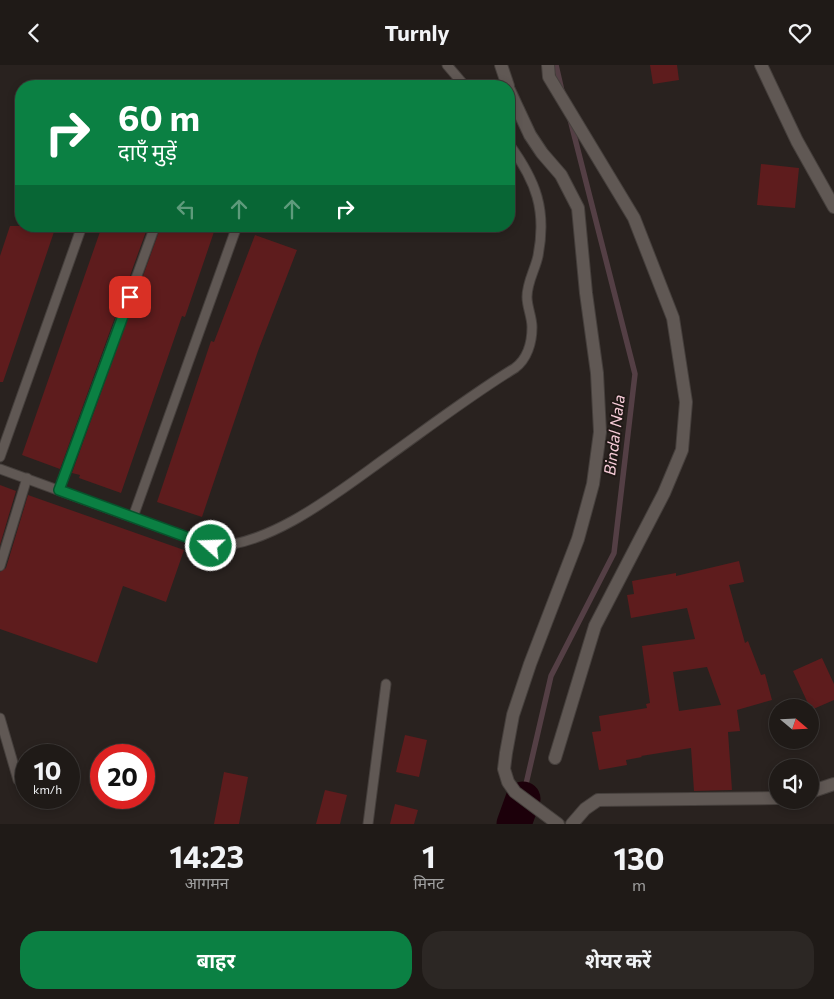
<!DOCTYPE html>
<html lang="hi">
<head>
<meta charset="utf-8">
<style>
  body { margin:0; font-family:Commissioner,"Noto Sans Devanagari",sans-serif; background:#2c2724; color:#f1f3f6; height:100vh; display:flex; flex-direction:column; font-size:19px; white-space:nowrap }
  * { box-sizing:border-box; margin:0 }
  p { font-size:16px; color:#a1a1a1 }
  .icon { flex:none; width:28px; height:28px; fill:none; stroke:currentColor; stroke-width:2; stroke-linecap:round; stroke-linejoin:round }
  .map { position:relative; height:759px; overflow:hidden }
  .details { display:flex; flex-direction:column; background:#1f1a17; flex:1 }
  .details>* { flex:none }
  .top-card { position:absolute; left:15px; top:15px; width:500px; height:152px; border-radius:20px; box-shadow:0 2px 8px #0003,0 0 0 1px #3c3836; background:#0b8043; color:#fff; overflow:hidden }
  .needle { width:32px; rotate:109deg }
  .fabs { position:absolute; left:769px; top:634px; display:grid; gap:10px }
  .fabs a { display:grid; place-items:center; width:50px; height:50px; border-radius:50%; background:#1f1a17; box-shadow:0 2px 8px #0003,0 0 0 1px #3c3836; font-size:25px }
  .speed { position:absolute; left:15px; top:679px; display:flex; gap:10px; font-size:25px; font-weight:700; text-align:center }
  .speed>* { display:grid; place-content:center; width:65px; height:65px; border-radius:50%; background:#1f1a17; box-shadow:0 2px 8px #0003,0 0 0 1px #3c3836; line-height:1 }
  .speed small { font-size:12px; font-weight:400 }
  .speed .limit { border:8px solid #d22; background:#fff; color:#111 }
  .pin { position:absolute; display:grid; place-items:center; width:42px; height:42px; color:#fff; margin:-21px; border-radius:10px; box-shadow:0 2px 8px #0006 }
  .me { position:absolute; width:55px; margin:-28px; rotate:290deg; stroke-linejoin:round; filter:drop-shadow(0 0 4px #0008) }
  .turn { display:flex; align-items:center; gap:18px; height:105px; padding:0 20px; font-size:22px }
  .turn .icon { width:65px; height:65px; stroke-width:2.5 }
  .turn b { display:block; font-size:35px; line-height:42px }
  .lanes { display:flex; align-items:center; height:48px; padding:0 20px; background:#0003; justify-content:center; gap:25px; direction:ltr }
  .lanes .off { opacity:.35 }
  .eta { display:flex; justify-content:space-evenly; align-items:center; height:85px; text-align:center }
  .eta b { font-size:30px; font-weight:700; line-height:35px }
  .cta { display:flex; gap:10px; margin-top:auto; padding:10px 20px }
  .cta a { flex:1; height:58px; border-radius:20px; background:#0b8043; color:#fff; font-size:20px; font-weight:700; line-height:58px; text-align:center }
  .cta a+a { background:#2c2724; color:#f1f3f6 }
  header { display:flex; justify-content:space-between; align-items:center; height:65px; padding:0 20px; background:#1f1a17; font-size:22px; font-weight:700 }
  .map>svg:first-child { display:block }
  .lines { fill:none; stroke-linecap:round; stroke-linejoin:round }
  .stream { stroke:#543f45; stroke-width:5.5 }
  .river { stroke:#1c000a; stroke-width:35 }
  .building { fill:#5e1c1d; fill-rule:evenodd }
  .service-casing { stroke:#453f3c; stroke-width:11 }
  .minor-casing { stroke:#453f3c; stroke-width:14 }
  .service { stroke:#605854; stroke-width:9 }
  .minor { stroke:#605854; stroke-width:12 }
  .route-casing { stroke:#07532c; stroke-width:12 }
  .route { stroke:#0b8043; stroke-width:9 }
  .labels { text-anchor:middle; stroke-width:4; stroke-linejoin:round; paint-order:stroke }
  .water-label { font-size:16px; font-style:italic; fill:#f8cdd9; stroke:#201916 }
</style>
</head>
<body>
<header><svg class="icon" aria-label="back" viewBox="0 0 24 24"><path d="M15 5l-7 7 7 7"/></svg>Turnly<svg class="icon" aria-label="heart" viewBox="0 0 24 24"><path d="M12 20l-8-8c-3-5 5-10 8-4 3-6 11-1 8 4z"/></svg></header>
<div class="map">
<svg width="834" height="759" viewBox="0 0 834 759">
  <rect width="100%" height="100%" fill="#29221f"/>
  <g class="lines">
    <g class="stream">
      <polyline points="556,0 562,26"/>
      <polyline points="523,732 551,611 614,488 635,309 570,54"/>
    </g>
    <polyline class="river" points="514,759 523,734"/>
  </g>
  <g class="building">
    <polygon points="650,0 677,0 679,15 653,19"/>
    <polygon points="761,99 799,103 795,143 757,140"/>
    <polygon points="10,161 56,161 3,317 0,317 0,191"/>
    <polygon points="102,161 148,161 60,404 22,390"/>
    <polygon points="161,161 216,161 185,252 182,251 121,428 79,413 80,410 72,408"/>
    <polygon points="255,170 297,185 258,286 202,452 157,437 211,276 214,277"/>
    <polygon points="0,420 16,426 0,480"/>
    <polygon points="28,430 184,485 166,537 123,521 97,598 0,564 0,507 6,503"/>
    <path d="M739,496L744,517L729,520L745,578L748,576L761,610L765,609L772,635L737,645L740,666L728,667L732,725L694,726L691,683L641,691L642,692L626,695L627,700L599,705L592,667L601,666L599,651L647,643L646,639L650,638L642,581L695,574L687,543L631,553L627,530L634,529L632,516L676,508V511ZM707,602L721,640L679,646L673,607Z"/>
    <polygon points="822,593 834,619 834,635 811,645 793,606"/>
    <polygon points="405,670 427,675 419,712 396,707"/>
    <polygon points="224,707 248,712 239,759 214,759"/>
    <polygon points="325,725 347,730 340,759 316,759"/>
    <polygon points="395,739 418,745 414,759 390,759"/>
  </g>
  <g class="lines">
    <defs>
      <g id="service">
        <polyline points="447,0 465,21"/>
        <polyline points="0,392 82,161"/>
        <path d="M0,404L211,481C269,483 341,425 387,392C429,362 471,330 515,303C527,294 532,278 532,262C532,252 527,242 527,232C527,217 535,205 538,191C547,145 536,116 509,79"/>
        <polyline points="59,425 155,161"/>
        <polyline points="133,452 237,161"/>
        <polyline points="0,501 27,413"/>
        <polyline points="0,653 18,715"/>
        <polyline points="368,759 386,619"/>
      </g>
      <g id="minor">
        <polyline points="501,0 508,21"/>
        <polyline points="548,0 549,12 634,153 673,253 686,337 682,385 664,428 595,561 555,693"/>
        <polyline points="761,0 797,76 834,142"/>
        <polyline points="509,25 530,70 542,88 561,110 578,143 586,228 597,308 600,367 593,419 578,474 530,599 513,650 506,688 504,704 508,717 515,727 558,759"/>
        <polyline points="810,727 834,719"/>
        <polyline points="572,759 585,744 598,735 778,733"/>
      </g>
    </defs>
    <use href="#service" class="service-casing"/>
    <use href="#minor" class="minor-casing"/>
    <use href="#service" class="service"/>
    <use href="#minor" class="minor"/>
  </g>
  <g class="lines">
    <defs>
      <polyline id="route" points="130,232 59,425 211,481"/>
    </defs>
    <use href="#route" class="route-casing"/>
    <use href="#route" class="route"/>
  </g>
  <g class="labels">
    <g class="water-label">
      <text transform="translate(614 370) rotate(-83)" y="6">Bindal Nala</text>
    </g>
  </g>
</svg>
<div class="fabs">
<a><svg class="needle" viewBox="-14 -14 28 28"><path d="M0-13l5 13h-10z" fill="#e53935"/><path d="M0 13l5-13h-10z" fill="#a1a1a1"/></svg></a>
<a><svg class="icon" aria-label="sound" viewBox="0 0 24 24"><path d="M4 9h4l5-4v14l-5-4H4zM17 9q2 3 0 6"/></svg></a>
</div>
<div class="speed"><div>10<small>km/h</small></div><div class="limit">20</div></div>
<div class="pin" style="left:130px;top:232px;background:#d93025"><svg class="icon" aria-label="arrive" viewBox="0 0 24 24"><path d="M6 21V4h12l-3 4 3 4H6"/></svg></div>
<svg class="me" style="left:211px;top:481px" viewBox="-20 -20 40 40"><circle r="17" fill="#0b8043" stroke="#fff" stroke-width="3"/><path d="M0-11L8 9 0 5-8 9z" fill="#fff"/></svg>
<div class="top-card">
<div class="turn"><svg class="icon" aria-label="right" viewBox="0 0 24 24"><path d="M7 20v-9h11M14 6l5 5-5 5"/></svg><div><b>60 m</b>दाएँ मुड़ें</div></div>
<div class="lanes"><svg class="icon off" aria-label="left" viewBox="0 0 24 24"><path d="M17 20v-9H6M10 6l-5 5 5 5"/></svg><svg class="icon off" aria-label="ahead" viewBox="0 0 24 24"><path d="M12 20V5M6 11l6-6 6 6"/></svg><svg class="icon off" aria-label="ahead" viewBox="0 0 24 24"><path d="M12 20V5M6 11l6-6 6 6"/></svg><svg class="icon" aria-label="right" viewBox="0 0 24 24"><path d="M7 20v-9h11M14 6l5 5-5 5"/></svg></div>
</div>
</div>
<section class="details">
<div class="eta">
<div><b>14:23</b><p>आगमन</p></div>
<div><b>1</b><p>मिनट</p></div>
<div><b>130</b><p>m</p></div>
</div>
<div class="cta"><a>बाहर</a><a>शेयर करें</a></div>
</section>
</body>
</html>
